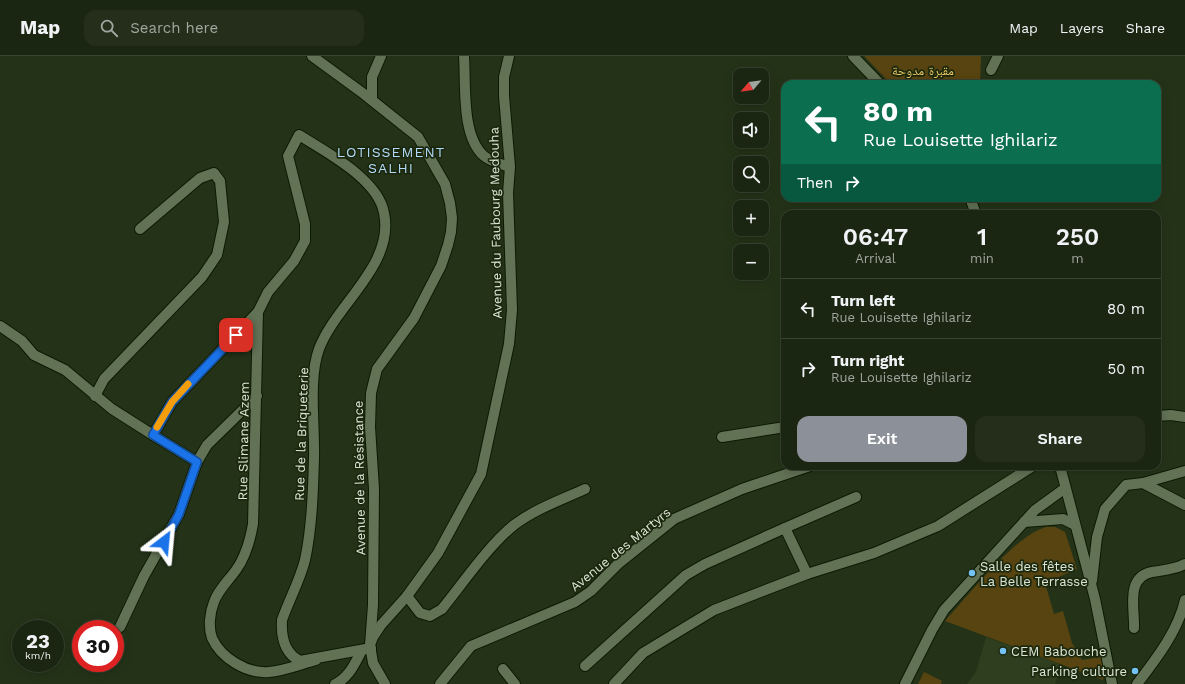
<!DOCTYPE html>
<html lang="en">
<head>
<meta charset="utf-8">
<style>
  body { margin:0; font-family:"Work Sans","Noto Naskh Arabic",sans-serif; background:#242e1b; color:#f1f3f6; height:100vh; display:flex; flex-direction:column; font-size:15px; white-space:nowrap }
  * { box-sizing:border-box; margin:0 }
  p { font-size:13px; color:#a0a59f }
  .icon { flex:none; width:22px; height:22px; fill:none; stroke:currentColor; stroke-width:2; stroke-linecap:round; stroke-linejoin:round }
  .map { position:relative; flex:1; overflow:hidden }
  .panel { position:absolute; left:781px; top:154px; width:380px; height:260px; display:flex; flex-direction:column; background:#1b2612; border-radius:12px; box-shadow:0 2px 10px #0003,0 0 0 1px #394332 }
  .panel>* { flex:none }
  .top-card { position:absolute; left:781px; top:24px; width:380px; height:122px; border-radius:12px; box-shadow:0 2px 10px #0003,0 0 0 1px #394332; background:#0b6e4f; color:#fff; overflow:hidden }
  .needle { width:26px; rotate:241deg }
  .controls { position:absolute; left:733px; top:12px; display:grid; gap:8px }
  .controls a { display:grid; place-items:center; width:36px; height:36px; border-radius:8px; background:#1b2612; box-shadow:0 2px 10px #0003,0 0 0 1px #394332; font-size:20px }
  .speed { position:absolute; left:12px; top:564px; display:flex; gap:8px; font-size:20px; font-weight:700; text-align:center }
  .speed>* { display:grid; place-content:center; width:52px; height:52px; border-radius:50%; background:#1b2612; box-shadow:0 2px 10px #0003,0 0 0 1px #394332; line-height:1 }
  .speed small { font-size:10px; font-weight:400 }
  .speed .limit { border:6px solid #d22; background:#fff; color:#111 }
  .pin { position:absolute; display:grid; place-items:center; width:34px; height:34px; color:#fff; margin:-17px; border-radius:8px; box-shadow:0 2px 6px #0006 }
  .me { position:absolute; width:44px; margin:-22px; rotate:29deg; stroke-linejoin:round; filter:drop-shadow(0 0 3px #0008) }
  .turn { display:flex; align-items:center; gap:14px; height:84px; padding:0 16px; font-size:18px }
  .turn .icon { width:52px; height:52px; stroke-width:2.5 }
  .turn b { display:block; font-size:28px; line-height:34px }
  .then { display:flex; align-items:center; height:38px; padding:0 16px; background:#0003; gap:8px; font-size:15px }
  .eta { display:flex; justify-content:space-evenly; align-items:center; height:68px; text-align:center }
  .eta b { font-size:24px; font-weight:600; line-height:28px }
  .primary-button { display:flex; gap:8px; margin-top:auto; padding:8px 16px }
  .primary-button a { flex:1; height:46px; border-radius:12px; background:#8c9099; color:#fff; font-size:16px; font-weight:600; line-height:46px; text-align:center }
  .primary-button a+a { background:#242e1b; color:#f1f3f6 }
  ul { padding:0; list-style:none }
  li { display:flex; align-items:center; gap:12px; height:60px; padding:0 16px; border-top:1px solid #394332 }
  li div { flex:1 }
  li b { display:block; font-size:15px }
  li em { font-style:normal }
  header { display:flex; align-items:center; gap:24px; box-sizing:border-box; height:56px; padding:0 20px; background:#1b2612; border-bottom:1px solid #394332 }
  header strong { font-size:19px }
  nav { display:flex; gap:22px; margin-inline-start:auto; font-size:14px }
  .search { width:280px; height:36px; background:#242e1b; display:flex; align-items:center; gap:10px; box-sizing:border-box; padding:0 14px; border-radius:12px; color:#a0a59f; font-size:15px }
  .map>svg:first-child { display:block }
  .built { fill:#2e3e1e }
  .green { fill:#574410 }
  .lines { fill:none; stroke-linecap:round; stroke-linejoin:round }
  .minor-casing { stroke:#0d1a02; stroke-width:12 }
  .minor { stroke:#627255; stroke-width:10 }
  .route-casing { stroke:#114b97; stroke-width:10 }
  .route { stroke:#1a73e8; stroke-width:7 }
  .slow { stroke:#f59e0b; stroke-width:7 }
  .poi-dot { fill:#73c1f5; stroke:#1b280e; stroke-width:1.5 }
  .labels { text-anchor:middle; stroke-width:3.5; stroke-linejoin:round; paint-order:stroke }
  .park-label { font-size:13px; fill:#f1c961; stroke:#1b280e }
  .street-label { font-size:13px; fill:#dce6d5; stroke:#1b280e }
  .poi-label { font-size:13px; fill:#dce6d5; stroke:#1b280e; text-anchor:start }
  .neighbourhood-label { font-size:14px; letter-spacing:1px; fill:#b2dbf9; stroke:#1b280e }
</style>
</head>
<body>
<header>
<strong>Map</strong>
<div class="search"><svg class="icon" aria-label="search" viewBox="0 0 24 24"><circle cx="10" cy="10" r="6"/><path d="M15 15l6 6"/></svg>Search here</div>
<nav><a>Map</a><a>Layers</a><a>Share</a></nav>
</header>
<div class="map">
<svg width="1185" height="628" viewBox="0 0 1185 628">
  <rect width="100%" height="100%" fill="#243318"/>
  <polygon class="built" points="986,581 1062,609 1055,628 967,628 976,616"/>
  <g class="green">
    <polygon points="864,0 981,0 980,28 891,28"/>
    <path d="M1046,471H1055L1065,476L1077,513L1045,527L1054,558L1063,555L1072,587L1082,604L1107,600L1103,624L945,565C968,540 1014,480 1046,471Z"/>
    <polygon points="924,616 942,625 941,628 918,628"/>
  </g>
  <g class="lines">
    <defs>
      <g id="minor">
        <polyline points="312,0 364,38 418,81 445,128 450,147 452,162 451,176 448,189 441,210 414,262 377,313 371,337 370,371 374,433 373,549 370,589"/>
        <path d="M464,0C466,29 461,80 484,100C491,106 501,108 510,111"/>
        <polyline points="853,0 880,28"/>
        <polyline points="991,14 998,0"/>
        <polyline points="372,44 372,21 381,0"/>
        <polyline points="970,142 976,158"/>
        <polyline points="0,270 22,285 34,299 65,314 112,353 153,379"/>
        <polyline points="95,340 104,323 202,221 217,199 224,166 220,125 214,117 200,122 140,173"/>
        <polyline points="257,340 207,389 197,406 153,379 172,346 258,256"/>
        <polyline points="1157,360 1171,359 1185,361"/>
        <polyline points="722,381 785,371"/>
        <polyline points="1060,410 1095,543 1112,628"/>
        <polyline points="1143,427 1185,415"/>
        <polyline points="1024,466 1063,463 1075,469"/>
        <polyline points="785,472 856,441"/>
        <polyline points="1092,525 1097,481 1105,453 1126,429 1143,427 1185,449"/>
        <path d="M407,540L420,557L430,560L442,553C463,527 489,489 514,469C535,453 561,444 585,433"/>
        <polyline points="120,571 144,520 179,458 197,406"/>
        <path d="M1134,572C1135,554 1125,521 1152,516C1163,514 1174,514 1185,508"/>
        <path d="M316,604C301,608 284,615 269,616C247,618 221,602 212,582C208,571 210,556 214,546C218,534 229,524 236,514C246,500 250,485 253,468L258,256L268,236L294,205L305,185V168L288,100L299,79C326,96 378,123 384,157C395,209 335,249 319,293C308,323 315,370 314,402C313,436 312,471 305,504C300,524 289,544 282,564C281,580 284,597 300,605L371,592"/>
        <polyline points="585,610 686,519 705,508 785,472 807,518"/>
        <polyline points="503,613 515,628"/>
        <path d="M335,628C349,622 355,607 362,594"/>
        <polyline points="385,628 373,607 370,589 373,581 381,569 407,540 438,497 481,418 509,288 512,254 508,137 510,111 504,40 504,21 509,0"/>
        <polyline points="440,628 471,590 575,546 591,535 619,507 674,463 742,433 810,410"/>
        <polyline points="614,628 643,597 714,554 807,518 874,497 938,470 1033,410"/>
        <polyline points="905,628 932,574 944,554 1035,454 1064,433"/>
        <path d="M1137,628C1156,603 1178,575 1185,544"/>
      </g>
    </defs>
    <use href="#minor" class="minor-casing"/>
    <use href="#minor" class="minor"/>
  </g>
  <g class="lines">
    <defs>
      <polyline id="route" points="164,486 179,458 197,406 153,379 172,346 236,279"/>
    </defs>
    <use href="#route" class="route-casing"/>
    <use href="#route" class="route"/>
    <polyline class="slow" points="157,371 172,346 188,328"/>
  </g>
  <g class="poi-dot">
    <circle cx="972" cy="517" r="4"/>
    <circle cx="1003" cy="595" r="4"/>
    <circle cx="1135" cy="615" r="4"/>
  </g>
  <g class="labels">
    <g class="park-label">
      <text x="923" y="19">مقبرة مدوحة</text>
    </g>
    <g class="street-label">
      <text transform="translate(495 167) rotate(-91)" y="5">Avenue du Faubourg Medouha</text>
      <text transform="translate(301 378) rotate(-88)" y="5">Rue de la Briqueterie</text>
      <text transform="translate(243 385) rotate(-89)" y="5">Rue Slimane Azem</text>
      <text transform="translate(359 422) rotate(-91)" y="5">Avenue de la Résistance</text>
      <text transform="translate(620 493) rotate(-39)" y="5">Avenue des Martyrs</text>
    </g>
    <g class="poi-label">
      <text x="980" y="515">Salle des fêtes<tspan x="980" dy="15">La Belle Terrasse</tspan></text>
      <text x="1011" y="600">CEM Babouche</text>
      <text x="1127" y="620" text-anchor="end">Parking culture</text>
    </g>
    <g class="neighbourhood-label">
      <text x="391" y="101">LOTISSEMENT<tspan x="391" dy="16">SALHI</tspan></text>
    </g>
  </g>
</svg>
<div class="controls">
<a><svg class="needle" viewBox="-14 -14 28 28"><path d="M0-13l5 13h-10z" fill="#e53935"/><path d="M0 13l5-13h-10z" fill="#a0a59f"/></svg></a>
<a><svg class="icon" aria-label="sound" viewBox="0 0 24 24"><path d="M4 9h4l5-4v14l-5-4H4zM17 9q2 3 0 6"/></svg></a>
<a><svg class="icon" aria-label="search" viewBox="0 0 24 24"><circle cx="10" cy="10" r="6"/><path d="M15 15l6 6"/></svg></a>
<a>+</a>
<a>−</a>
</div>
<div class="speed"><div>23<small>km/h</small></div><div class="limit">30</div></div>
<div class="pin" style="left:236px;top:279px;background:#d93025"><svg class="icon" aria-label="arrive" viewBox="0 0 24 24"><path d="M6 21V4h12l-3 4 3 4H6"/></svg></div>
<svg class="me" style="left:164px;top:486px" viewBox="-20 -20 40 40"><path d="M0-17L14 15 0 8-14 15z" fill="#1a73e8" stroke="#fff" stroke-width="4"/></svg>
<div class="top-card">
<div class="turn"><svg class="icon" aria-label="left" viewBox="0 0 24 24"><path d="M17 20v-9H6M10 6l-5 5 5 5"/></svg><div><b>80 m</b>Rue Louisette Ighilariz</div></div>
<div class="then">Then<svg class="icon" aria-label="right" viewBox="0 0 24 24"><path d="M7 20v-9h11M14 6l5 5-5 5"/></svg></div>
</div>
<section class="panel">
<div class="eta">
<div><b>06:47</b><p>Arrival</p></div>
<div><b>1</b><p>min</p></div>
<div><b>250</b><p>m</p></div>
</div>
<ul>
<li><svg class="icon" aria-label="left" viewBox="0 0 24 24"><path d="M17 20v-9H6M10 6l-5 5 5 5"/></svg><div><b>Turn left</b><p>Rue Louisette Ighilariz</p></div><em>80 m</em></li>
<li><svg class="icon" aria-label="right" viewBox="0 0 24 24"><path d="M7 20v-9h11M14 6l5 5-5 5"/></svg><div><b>Turn right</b><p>Rue Louisette Ighilariz</p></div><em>50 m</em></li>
</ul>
<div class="primary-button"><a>Exit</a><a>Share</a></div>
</section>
</div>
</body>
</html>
